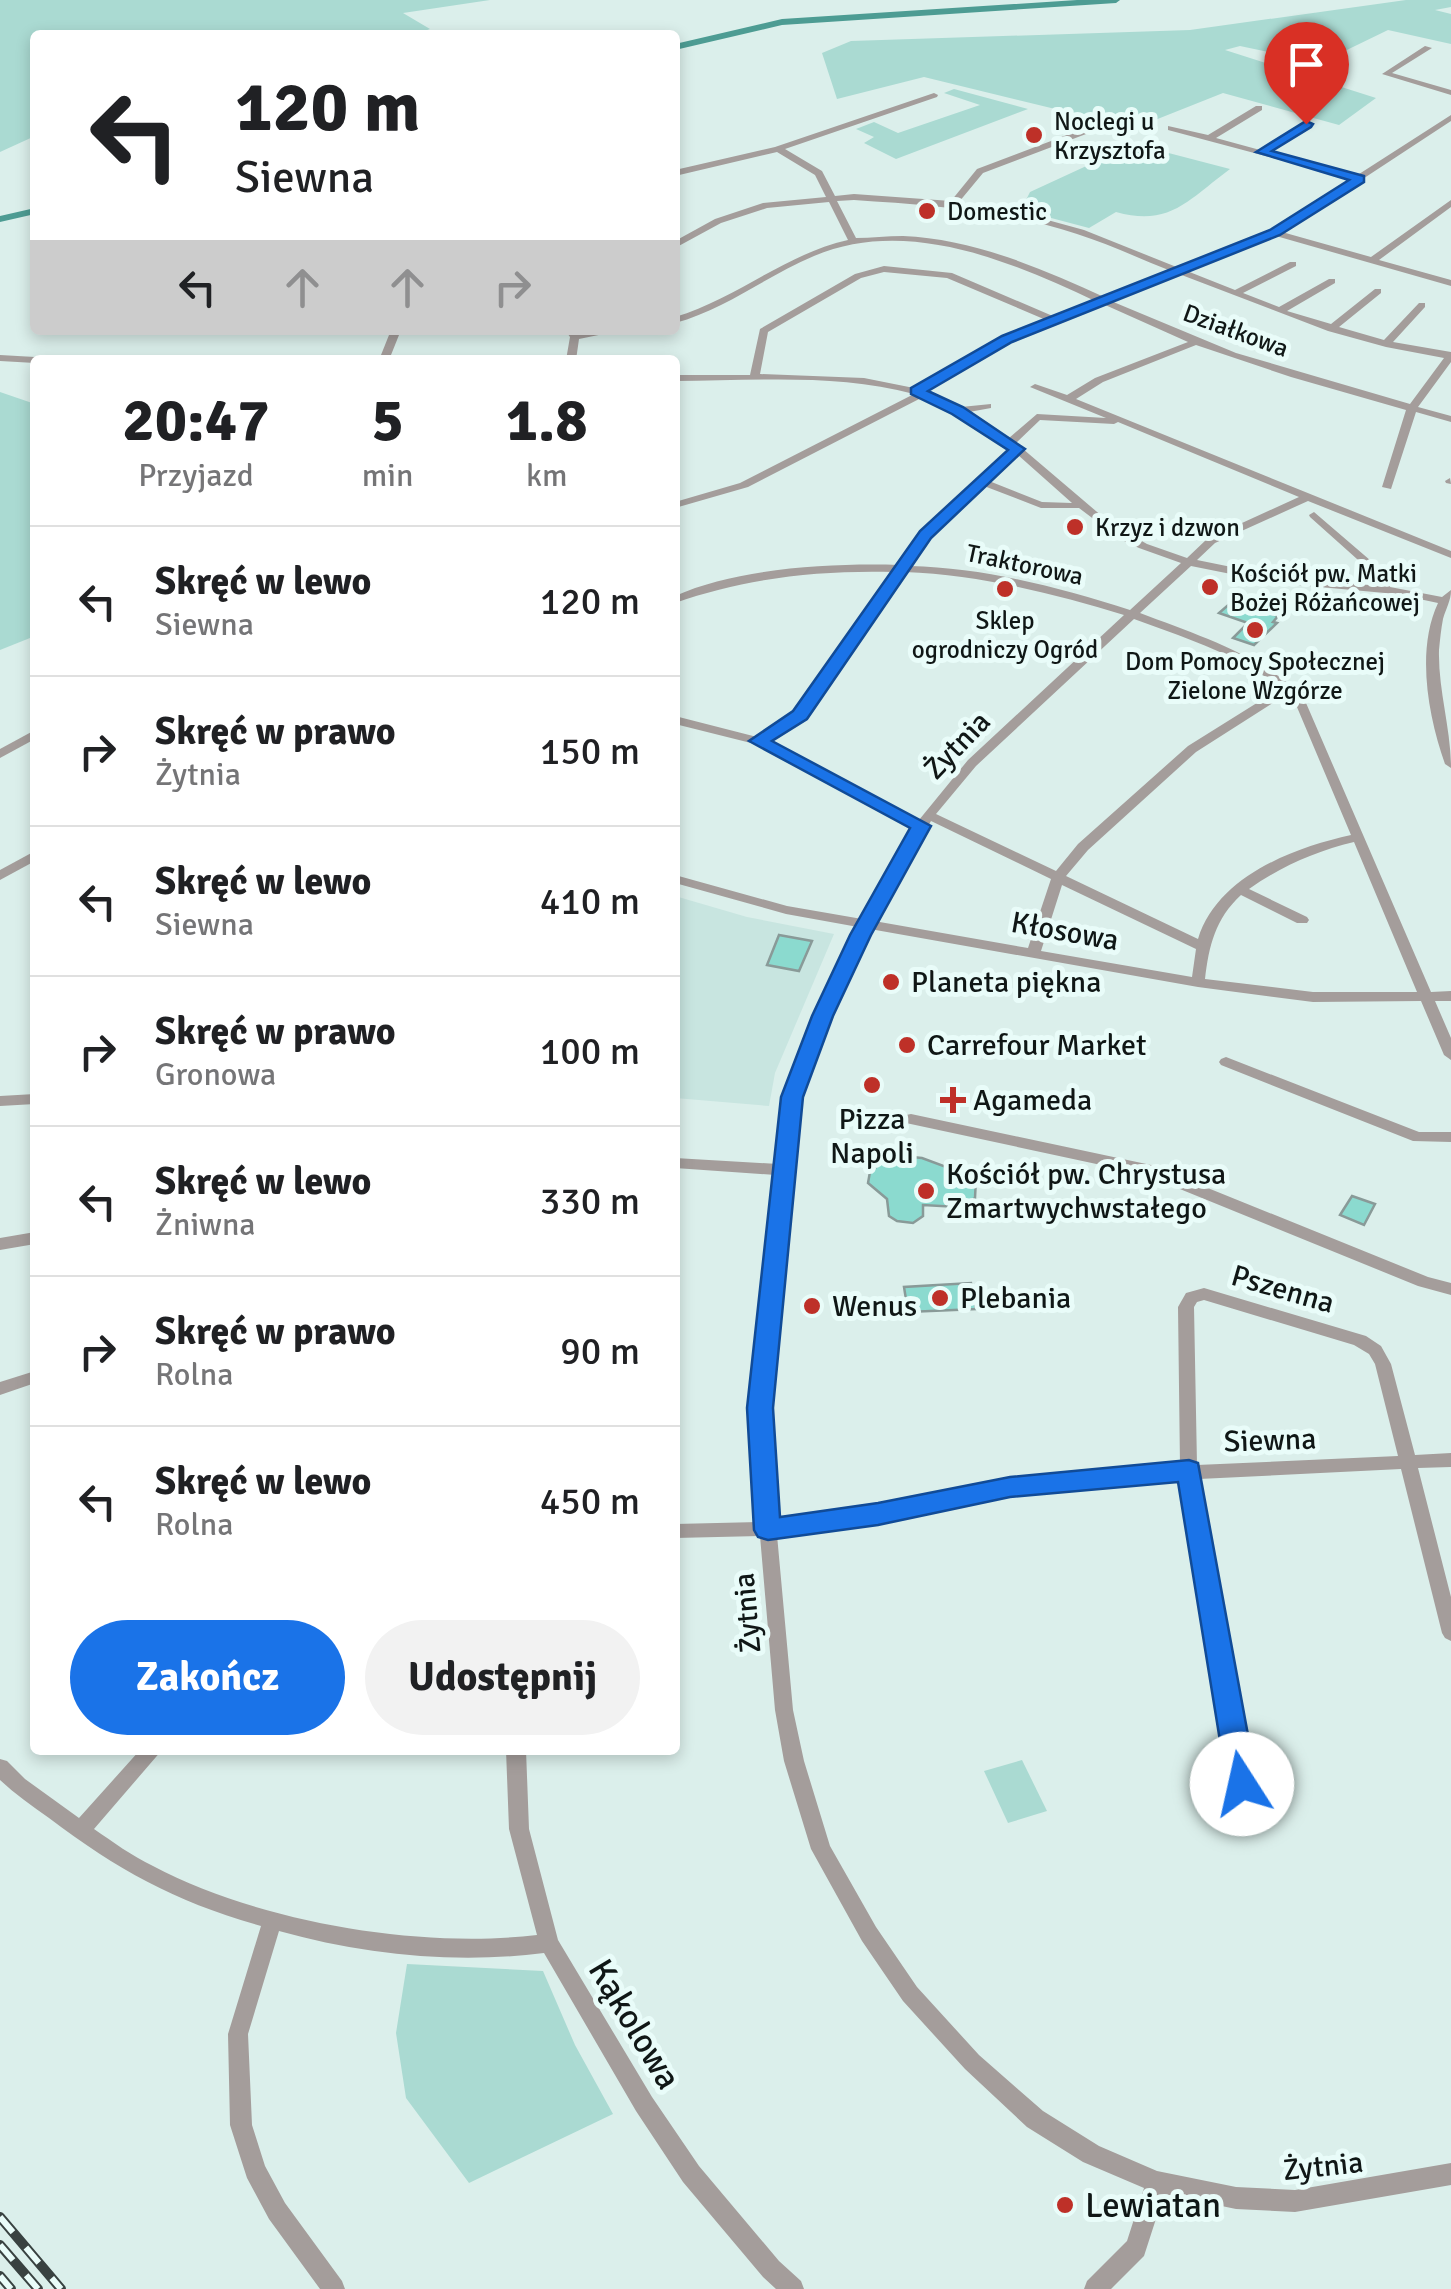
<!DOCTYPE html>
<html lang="pl">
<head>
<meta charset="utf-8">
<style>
  body { margin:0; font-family:Signika,sans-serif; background:#f2f2f2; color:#202124; height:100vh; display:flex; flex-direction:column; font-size:38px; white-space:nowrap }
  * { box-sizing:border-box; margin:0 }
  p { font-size:32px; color:#757577 }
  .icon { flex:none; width:55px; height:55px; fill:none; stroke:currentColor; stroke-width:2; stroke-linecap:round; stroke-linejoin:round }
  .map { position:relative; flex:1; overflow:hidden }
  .side { position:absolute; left:30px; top:355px; width:650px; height:1400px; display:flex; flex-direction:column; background:#fff; border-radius:10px; box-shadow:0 5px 15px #0003 }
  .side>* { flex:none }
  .top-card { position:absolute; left:30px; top:30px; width:650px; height:305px; border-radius:10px; box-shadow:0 5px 15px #0003; background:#fff; color:#202124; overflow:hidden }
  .pin { position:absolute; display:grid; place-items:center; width:85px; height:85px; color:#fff; margin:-102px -42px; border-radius:50% 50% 50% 0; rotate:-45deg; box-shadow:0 0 10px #0007 }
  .pin .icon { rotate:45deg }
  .me { position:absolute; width:110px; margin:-55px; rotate:350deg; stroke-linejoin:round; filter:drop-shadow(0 0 8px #0008) }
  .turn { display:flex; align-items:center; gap:35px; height:210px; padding:0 40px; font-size:45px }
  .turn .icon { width:130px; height:130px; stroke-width:2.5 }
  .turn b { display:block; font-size:70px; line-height:85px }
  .lanes { display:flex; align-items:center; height:95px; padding:0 40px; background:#0003; justify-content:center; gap:50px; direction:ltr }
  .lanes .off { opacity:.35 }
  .eta { display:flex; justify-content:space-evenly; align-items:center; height:170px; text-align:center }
  .eta b { font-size:60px; font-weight:800; line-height:70px }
  .action { display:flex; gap:20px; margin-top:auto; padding:20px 40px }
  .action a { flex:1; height:115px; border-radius:60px; background:#1a73e8; color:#fff; font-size:40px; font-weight:800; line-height:115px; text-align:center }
  .action a+a { background:#f2f2f2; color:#202124 }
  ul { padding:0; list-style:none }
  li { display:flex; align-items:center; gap:30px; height:150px; padding:0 40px; border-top:2px solid #e0e0e0 }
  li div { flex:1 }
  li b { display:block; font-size:38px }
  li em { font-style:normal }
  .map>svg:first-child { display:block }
  .built { fill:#c8e5e0 }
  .green { fill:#aadad2 }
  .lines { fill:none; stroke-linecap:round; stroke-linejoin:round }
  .canal { fill:#4d9c93; fill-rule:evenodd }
  .building { fill:#8bdacf; stroke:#899a98; stroke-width:2.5 }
  .minor { fill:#a49d9b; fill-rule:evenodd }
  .rail-casing { stroke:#394241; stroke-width:10 }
  .rail { stroke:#e9fcf9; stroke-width:6; stroke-dasharray:20; stroke-linecap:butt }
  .route { fill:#1a73e8; stroke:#114b97; stroke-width:2.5 }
  .poi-dot { fill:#be3028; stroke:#e9fcf9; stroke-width:4 }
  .labels { text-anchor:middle; stroke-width:10; stroke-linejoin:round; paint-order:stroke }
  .far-poi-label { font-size:25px; fill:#101716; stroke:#e9fcf9; text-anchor:start }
  .far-street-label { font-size:25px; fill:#101716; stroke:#e9fcf9 }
  .street-label { font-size:30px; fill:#101716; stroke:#e9fcf9 }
  .poi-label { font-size:30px; fill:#101716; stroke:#e9fcf9; text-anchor:start }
  .near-street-label { font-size:35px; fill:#101716; stroke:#e9fcf9 }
  .near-poi-label { font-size:35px; fill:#101716; stroke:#e9fcf9; text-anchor:start }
</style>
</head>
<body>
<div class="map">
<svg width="1451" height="2289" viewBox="0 0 1451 2289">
  <rect width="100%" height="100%" fill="#dbefeb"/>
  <polygon class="built" points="675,896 747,917 834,934 775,1073 769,1106 675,1098"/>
  <g class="green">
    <polygon points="0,0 490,0 403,13 430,29 414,35 35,35 35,136 0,152"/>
    <polygon points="1406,0 1451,0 1451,7 1435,10 1451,14 1451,44 1388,30 1320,63 1240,46 1225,50 1376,98 1339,125 1223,93 1150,122 1117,124 924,77 837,99 822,53 851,41 1190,30"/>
    <polygon points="954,89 1028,109 896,159 864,143 874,137 856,129 874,122 898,133 980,105 944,93"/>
    <path d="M1134,144L1230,169C1188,200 1170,227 1116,212L1089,228L1021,210L1030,192Z"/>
    <polygon points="0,392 35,404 35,636 0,650"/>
    <polygon points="1022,1760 1047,1811 1008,1823 984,1771"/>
    <polygon points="407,1964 543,1971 575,2045 613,2114 469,2183 406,2098 396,2033"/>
  </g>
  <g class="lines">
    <g class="canal">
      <polygon points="1077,0 1120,0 1116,3 782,25 675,50 675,44 782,19"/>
      <polygon points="35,208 35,214 0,222 0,216"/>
    </g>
  </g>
  <g class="building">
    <polygon points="1233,601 1278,616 1273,622 1277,623 1254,645 1233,638 1248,623 1219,613"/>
    <polygon points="779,935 812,941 799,971 767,965"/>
    <polygon points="891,1155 922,1158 976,1178 975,1198 959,1207 923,1205 923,1216 913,1223 897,1221 889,1216 887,1199 868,1183 870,1172"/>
    <polygon points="1352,1196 1375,1204 1364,1225 1340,1215"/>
    <polygon points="971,1283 976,1309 908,1312 904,1287"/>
  </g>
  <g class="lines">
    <g class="minor">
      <polygon points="1425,46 1432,48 1392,73 1451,90 1451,95 1382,74"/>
      <path d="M934,93L938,95L937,97L785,149L822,171L835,196L854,194L951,201L977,169L1088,127H1094V131L983,173L959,202L1022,213L1084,230L1179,268L1272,231L1351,179L1168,130V126L1208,135L1256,106H1262V110L1216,138L1260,150L1304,122H1310V126L1268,152L1356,176L1451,115V121L1282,232L1371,257L1451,200V207L1379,260L1451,280V286L1276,236L1187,271L1235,290L1290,262H1296V266L1243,293L1279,307L1329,279H1335V283L1287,311L1331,324L1375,289H1381V293L1339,327L1384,340L1419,303H1425V307L1393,342L1451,352V362L1418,407L1451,416V422L1416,412L1391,489L1382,487L1406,410L1291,377L1196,345L1103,382L1076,399L1451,551V558L1308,501L1215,543L1197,560L1276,576L1379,586L1376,576L1310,517L1309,515L1314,512L1385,573L1390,587L1442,597L1451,590C1451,601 1446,608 1443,619C1441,629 1440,640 1439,650C1438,690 1451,728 1451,768L1445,764C1428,716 1416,650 1438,603L1396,594L1276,583L1191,566L1140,613C1198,635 1258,654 1303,696L1431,992L1451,991V1001H1435L1451,1038V1060L1444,1055L1421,1001L1313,1002L1198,987L870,929L829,1016L799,1097L768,1408L776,1521L1078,1471L1180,1466L1178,1307L1186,1293L1204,1288L1366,1336L1381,1346L1391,1364L1415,1455L1451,1453V1467L1418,1468L1451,1597V1641L1445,1638L1442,1633L1401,1469L1199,1479L1252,1784L1249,1790L1242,1793L1235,1790L1232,1784L1182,1480L1078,1485L777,1535L793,1710L804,1761L830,1846L876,1927L917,1987L979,2055L1043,2111L1099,2146L1157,2171L1236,2187L1295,2190L1451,2163V2185L1295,2212L1236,2209L1164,2194L1144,2256L1111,2289H1084L1087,2281L1127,2241L1144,2188L1083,2162L1027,2127L965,2069L903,2001L862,1941L811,1849L784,1761L775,1710L760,1536L675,1538V1524L759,1522L752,1408L776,1175L675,1168V1158L778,1164L785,1097L815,1016L858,927L786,914L675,883V875L787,906L862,919L914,828L755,744L675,724V716L757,737L796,712L894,572C819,570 745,578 675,603V596C737,568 831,563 899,565L922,532L976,482V479L980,478L1011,449L963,417L923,397L748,487L675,508V502L740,483L914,394C836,373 754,381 675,381V375H750L760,329L855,274L884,266L952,273L1055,317L1095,301C1010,261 907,217 814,256C766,276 726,309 675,323V317C736,299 785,254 848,240L829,202L767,208L721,223L675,248V241L715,219L763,203L826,197L815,175L777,152L675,176V170L775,147ZM854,200C929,205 1004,210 1077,234C1109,244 1140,259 1171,271L1104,297C1041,268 973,239 903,236C887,236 871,238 856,238L837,201ZM884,272L947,278L1046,320L1004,337L914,388L864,378L760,374L768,332L861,278ZM1179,274L1328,331L1386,347L1444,358L1410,404L1236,353L1111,301ZM1103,304L1188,342L1095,378L1067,395L1035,384L1030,387L1106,418L1037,414L1009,438L969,412L991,408V404L961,407L924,391L1010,341ZM1040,420L1114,424L1118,422L1299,497L1207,539L1187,558L1147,544L1110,523L1016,443ZM1018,455L1072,503L1042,502L989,481ZM984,486L1041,508H1079L1120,539L1139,548L1181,563L1130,610C1059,587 985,568 910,566L930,536ZM905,572C980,575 1053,593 1124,615L968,760L919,820L768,741L804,718ZM1134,619C1185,638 1238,654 1281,688L1188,746L1078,844L1056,871L936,814L976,766ZM1287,694L1294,700L1351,835C1292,848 1217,877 1198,939L1066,876L1088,850L1196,752ZM931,821L1051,879L1028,948L874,921ZM1354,842L1417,992H1313L1205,979C1209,946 1215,919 1241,895L1297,923H1307L1309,920L1307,917L1249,889C1280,867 1316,851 1354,842ZM1062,885L1196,949L1192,977L1041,951ZM1204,1300L1354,1345L1369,1354L1375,1364L1398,1456L1197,1465L1194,1307L1197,1302Z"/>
      <polygon points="391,330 401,330 389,360 379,360"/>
      <polygon points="565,330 575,330 578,334 623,330 579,339 576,360 566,360 570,337"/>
      <polygon points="0,355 35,357 40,360 35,360 35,363 0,361"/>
      <polygon points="1450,478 1451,484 1446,483 1445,481"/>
      <polygon points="35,730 35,739 0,758 0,749"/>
      <polygon points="35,851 35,861 0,880 0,870"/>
      <polygon points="1226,1057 1419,1132 1451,1132 1451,1142 1413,1141 1221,1065 1219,1062 1221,1059"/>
      <polygon points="35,1094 35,1104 0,1106 0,1096"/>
      <polygon points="911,1114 1151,1165 1428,1277 1451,1283 1451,1295 1418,1286 1143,1174 906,1123 904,1119 906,1115"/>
      <polygon points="35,1232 35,1244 0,1250 0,1238"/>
      <polygon points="35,1371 35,1383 0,1395 0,1382"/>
      <path d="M140,1750H162L94,1829C113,1842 132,1856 153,1866C259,1922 418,1949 537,1935L509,1829L506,1750H526L529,1829L558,1940L652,2097L699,2166L779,2261L801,2281L804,2289H776L763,2277L683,2182L636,2111L544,1953C456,1964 365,1955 279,1931L248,2034L252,2125L265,2166L285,2203L342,2281L345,2289H320L269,2219L247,2178L230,2125L228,2034L261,1926C176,1902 119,1871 49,1818C32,1806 15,1794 0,1780V1759L7,1761L25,1779L79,1818Z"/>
    </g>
    <defs>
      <g id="rail">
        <polyline points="0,2217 61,2289"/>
        <polyline points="0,2245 38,2289"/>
        <polyline points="0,2276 11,2289"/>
      </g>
    </defs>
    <use href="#rail" class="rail-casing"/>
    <use href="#rail" class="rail"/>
  </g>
  <polygon class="route" points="1306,121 1313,124 1311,127 1272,151 1364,176 1364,182 1280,235 1012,342 928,391 963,407 1025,449 931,538 807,719 772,741 931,826 871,935 833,1016 803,1097 773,1408 780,1517 878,1503 1010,1477 1189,1460 1198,1463 1257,1784 1252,1793 1242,1797 1232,1793 1227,1784 1178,1482 1010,1497 878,1525 768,1540 758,1537 754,1530 747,1408 781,1097 812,1016 850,935 910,828 749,741 793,711 920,531 1008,450 952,414 911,394 911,388 1002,336 1270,230 1349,180 1256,152"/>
  <g class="poi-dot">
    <circle cx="1034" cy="135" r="10"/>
    <circle cx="927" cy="211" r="10"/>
    <circle cx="1075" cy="527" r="10"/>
    <circle cx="1210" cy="587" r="10"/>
    <circle cx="1005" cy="589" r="10"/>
    <circle cx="1255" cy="630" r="10"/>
    <circle cx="891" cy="982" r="10"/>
    <circle cx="907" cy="1045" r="10"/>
    <circle cx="872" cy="1085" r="10"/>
    <path d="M948 1085h10v10h10v10h-10v10h-10v-10h-10v-10h10z"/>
    <circle cx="926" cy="1191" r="10"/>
    <circle cx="940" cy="1298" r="10"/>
    <circle cx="812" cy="1306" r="10"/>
    <circle cx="1065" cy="2205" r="10"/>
  </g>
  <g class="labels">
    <g class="far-poi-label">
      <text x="1054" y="130">Noclegi u<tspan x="1054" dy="29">Krzysztofa</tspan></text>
      <text x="947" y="220">Domestic</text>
      <text x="1095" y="536">Krzyz i dzwon</text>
      <text x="1230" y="582">Kościół pw. Matki<tspan x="1230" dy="29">Bożej Różańcowej</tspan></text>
      <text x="1005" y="629" text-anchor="middle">Sklep<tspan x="1005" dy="29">ogrodniczy Ogród</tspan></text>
      <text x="1255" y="670" text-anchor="middle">Dom Pomocy Społecznej<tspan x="1255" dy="29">Zielone Wzgórze</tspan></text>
    </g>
    <g class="far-street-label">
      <text transform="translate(1236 330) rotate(20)" y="9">Działkowa</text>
      <text transform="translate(1025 564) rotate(12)" y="9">Traktorowa</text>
    </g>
    <g class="street-label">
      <text transform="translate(957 745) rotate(-46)" y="10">Żytnia</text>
      <text transform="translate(1065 931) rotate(10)" y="10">Kłosowa</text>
      <text transform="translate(1283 1289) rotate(16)" y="10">Pszenna</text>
      <text transform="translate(1270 1440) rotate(-2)" y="10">Siewna</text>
      <text transform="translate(747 1613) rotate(-95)" y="10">Żytnia</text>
      <text transform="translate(1323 2166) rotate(-6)" y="10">Żytnia</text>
    </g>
    <g class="poi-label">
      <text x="911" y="992">Planeta piękna</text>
      <text x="927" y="1055">Carrefour Market</text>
      <text x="973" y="1110">Agameda</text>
      <text x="872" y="1129" text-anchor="middle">Pizza<tspan x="872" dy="34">Napoli</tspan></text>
      <text x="946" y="1184">Kościół pw. Chrystusa<tspan x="946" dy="34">Zmartwychwstałego</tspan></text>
      <text x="960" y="1308">Plebania</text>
      <text x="832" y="1316">Wenus</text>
    </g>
    <g class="near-street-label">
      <text transform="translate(635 2024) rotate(59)" y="12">Kąkolowa</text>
    </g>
    <g class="near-poi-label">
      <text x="1085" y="2217">Lewiatan</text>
    </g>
  </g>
</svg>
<div class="pin" style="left:1306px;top:124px;background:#d93025"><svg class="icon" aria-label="arrive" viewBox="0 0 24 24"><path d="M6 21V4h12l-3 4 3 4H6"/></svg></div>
<svg class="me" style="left:1242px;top:1784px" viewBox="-20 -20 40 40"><circle r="19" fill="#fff"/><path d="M0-13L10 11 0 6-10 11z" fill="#1a73e8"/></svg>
<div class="top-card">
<div class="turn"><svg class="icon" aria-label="left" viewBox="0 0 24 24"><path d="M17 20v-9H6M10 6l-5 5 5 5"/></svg><div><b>120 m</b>Siewna</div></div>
<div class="lanes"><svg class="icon" aria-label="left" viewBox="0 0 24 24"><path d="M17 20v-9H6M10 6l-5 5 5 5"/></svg><svg class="icon off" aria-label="ahead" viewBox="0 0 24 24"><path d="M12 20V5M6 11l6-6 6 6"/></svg><svg class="icon off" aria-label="ahead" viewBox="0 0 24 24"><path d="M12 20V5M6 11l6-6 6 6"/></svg><svg class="icon off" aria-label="right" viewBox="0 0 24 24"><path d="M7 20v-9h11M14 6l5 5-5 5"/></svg></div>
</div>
<section class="side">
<div class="eta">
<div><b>20:47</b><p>Przyjazd</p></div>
<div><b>5</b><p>min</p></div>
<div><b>1.8</b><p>km</p></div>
</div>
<ul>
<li><svg class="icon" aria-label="left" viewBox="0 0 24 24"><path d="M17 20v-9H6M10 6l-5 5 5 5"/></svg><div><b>Skręć w lewo</b><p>Siewna</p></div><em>120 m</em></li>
<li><svg class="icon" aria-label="right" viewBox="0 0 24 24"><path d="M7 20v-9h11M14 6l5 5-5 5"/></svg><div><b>Skręć w prawo</b><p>Żytnia</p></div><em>150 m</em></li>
<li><svg class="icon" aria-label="left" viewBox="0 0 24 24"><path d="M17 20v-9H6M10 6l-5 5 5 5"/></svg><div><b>Skręć w lewo</b><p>Siewna</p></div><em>410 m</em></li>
<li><svg class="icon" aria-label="right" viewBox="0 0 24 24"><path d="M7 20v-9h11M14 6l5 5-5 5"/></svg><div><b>Skręć w prawo</b><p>Gronowa</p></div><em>100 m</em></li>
<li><svg class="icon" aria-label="left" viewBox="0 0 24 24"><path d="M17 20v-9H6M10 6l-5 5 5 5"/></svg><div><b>Skręć w lewo</b><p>Żniwna</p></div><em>330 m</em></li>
<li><svg class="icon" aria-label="right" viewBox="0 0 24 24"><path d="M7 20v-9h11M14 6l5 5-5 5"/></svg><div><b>Skręć w prawo</b><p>Rolna</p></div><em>90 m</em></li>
<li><svg class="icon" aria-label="left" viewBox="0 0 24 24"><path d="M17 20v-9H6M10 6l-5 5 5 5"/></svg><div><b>Skręć w lewo</b><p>Rolna</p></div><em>450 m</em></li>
</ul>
<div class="action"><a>Zakończ</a><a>Udostępnij</a></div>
</section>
</div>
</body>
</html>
